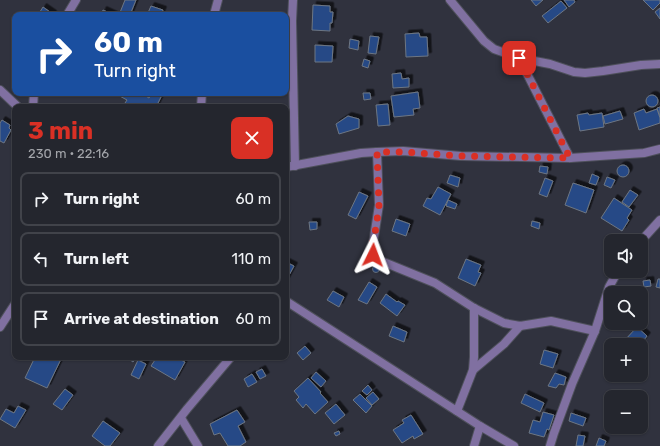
<!DOCTYPE html>
<html lang="en">
<head>
<meta charset="utf-8">
<style>
  body { margin:0; font-family:Rubik,sans-serif; background:#2c2e36; color:#f1f3f6; height:100vh; display:flex; flex-direction:column; font-size:15px; white-space:nowrap }
  * { box-sizing:border-box; margin:0 }
  p { font-size:13px; color:#a3a5aa }
  .icon { flex:none; width:22px; height:22px; fill:none; stroke:currentColor; stroke-width:2; stroke-linecap:round; stroke-linejoin:round }
  .map { position:relative; flex:1; overflow:hidden }
  .details { position:absolute; left:12px; top:104px; width:277px; height:256px; display:flex; flex-direction:column; background:#24262e; border-radius:8px; box-shadow:0 1px 3px #0004,0 0 0 1px #41434a }
  .details>* { flex:none }
  .banner { position:absolute; left:12px; top:12px; width:277px; height:84px; border-radius:8px; box-shadow:0 1px 3px #0004,0 0 0 1px #41434a; background:#1a4fa0; color:#fff; overflow:hidden }
  .controls { position:absolute; left:604px; top:234px; display:grid; gap:8px }
  .controls a { display:grid; place-items:center; width:44px; height:44px; border-radius:8px; background:#24262e; box-shadow:0 1px 3px #0004,0 0 0 1px #41434a; font-size:20px }
  .pin { position:absolute; display:grid; place-items:center; width:34px; height:34px; color:#fff; margin:-17px; border-radius:8px; box-shadow:0 2px 6px #0006 }
  .me { position:absolute; width:44px; margin:-22px; rotate:3deg; stroke-linejoin:round; filter:drop-shadow(0 0 3px #0008) }
  .turn { display:flex; align-items:center; gap:14px; height:84px; padding:0 16px; font-size:18px }
  .turn .icon { width:52px; height:52px; stroke-width:2.5 }
  .turn b { display:block; font-size:28px; line-height:34px }
  .round { display:grid; place-items:center; flex:none; width:42px; height:42px; border-radius:8px; background:#2c2e36 }
  .overview { display:flex; align-items:center; justify-content:space-between; height:68px; padding:0 16px }
  h1 { font-size:24px; font-weight:700; line-height:30px; color:#d93025 }
  ul { padding:0; list-style:none }
  li { display:flex; align-items:center; gap:12px; height:54px; margin:0 8px 6px; padding:0 8px; border:2px solid #41434a; border-radius:8px }
  li div { flex:1 }
  li b { display:block; font-size:15px }
  li em { font-style:normal }
  .map>svg:first-child { display:block }
  .building { fill:#264a86; stroke:#6d7683; filter:url(#shadow) }
  .lines { fill:none; stroke-linecap:round; stroke-linejoin:round }
  .minor-casing { stroke:#4e505b; stroke-width:10 }
  .minor { stroke:#8070a1; stroke-width:8 }
  .route { stroke:#d93025; stroke-width:7; stroke-dasharray:0 12.6 }
</style>
</head>
<body>
<div class="map">
<svg width="660" height="446" viewBox="0 0 660 446">
  <defs>
    <filter id="shadow"><feDropShadow dx="3.5" dy="-3.5" stdDeviation="0" flood-color="#0009"/></filter>
  </defs>
  <rect width="100%" height="100%" fill="#30323e"/>
  <g class="building">
    <polygon points="125,0 136,0 130,15 119,15"/>
    <polygon points="531,0 543,0 536,6"/>
    <polygon points="564,0 574,0 575,2 569,7"/>
    <polygon points="643,0 660,0 660,3 653,10"/>
    <polygon points="561,1 567,8 548,23 542,16"/>
    <polygon points="313,5 330,6 330,12 333,12 332,23 330,23 330,31 312,30"/>
    <polygon points="151,6 163,10 161,15 147,15"/>
    <polygon points="43,7 53,14 53,15 38,15"/>
    <polygon points="660,8 660,19 655,12"/>
    <polygon points="103,10 114,15 101,15"/>
    <polygon points="419,33 420,37 427,37 428,56 406,57 405,34"/>
    <polygon points="370,36 379,37 376,54 368,53"/>
    <polygon points="350,39 359,41 358,50 349,48"/>
    <polygon points="315,45 333,46 332,62 315,62"/>
    <polygon points="364,59 370,61 368,68 362,66"/>
    <polygon points="401,73 402,79 409,78 409,87 393,88 392,74"/>
    <polygon points="418,92 420,108 413,109 414,115 394,117 391,96"/>
    <polygon points="117,93 141,93 149,98 152,93 154,93 161,97 156,107 125,107 123,106 127,100 116,94"/>
    <polygon points="363,93 370,93 371,99 364,100"/>
    <circle cx="652" cy="101" r="6"/>
    <polygon points="388,104 390,125 378,126 376,105"/>
    <polygon points="660,107 660,117 657,108"/>
    <polygon points="644,109 646,113 657,109 660,118 660,123 639,130 634,113"/>
    <polygon points="620,111 623,119 605,124 603,116"/>
    <polygon points="588,113 589,115 602,113 604,127 580,131 577,115"/>
    <polygon points="348,116 359,119 359,128 339,134 336,124"/>
    <polygon points="2,120 10,125 9,128 11,130 4,143 0,141 0,123"/>
    <circle cx="623" cy="171" r="6"/>
    <polygon points="540,166 548,167 547,174 539,172"/>
    <polygon points="592,174 599,177 596,185 589,183"/>
    <polygon points="450,175 460,178 458,187 447,183"/>
    <polygon points="607,177 615,180 611,188 604,185"/>
    <polygon points="545,178 553,181 547,197 539,194"/>
    <polygon points="573,183 594,190 586,213 565,205"/>
    <polygon points="438,187 451,194 440,215 423,206 427,198 431,199"/>
    <polygon points="630,190 638,195 629,207 622,202"/>
    <polygon points="359,192 368,196 356,219 348,215"/>
    <polygon points="614,198 632,210 627,218 629,220 622,231 601,218"/>
    <polygon points="448,200 457,204 455,209 446,206"/>
    <polygon points="396,219 410,224 406,236 392,231"/>
    <polygon points="532,221 540,223 539,229 531,226"/>
    <polygon points="309,222 317,222 317,229 310,230"/>
    <polygon points="466,259 481,265 478,272 481,273 475,286 458,278"/>
    <polygon points="286,262 294,266 286,281"/>
    <circle cx="376" cy="269" r="3.5"/>
    <polygon points="658,279 660,279 660,288 656,287"/>
    <polygon points="650,280 651,286 644,287 643,281"/>
    <polygon points="369,282 377,287 367,304 358,300"/>
    <polygon points="333,291 344,297 339,307 327,300"/>
    <polygon points="386,294 397,302 398,301 405,305 397,316 380,303"/>
    <polygon points="393,326 407,332 404,342 389,336"/>
    <polygon points="637,327 647,336 640,345 628,345 624,341"/>
    <polygon points="305,346 311,353 303,360 297,353"/>
    <polygon points="544,350 558,354 553,368 540,364"/>
    <polygon points="35,357 62,357 47,388 25,378"/>
    <polygon points="126,357 137,357 133,362"/>
    <polygon points="157,357 175,357 185,362 175,380 151,366"/>
    <polygon points="138,360 146,364 139,379 131,375"/>
    <polygon points="262,369 266,376 260,379 256,372"/>
    <polygon points="316,372 326,381 321,387 311,378"/>
    <polygon points="555,373 566,377 564,385 559,384 556,388 548,386"/>
    <polygon points="252,374 257,382 248,387 244,379"/>
    <polygon points="308,378 321,392 320,393 328,402 315,414 306,404 303,408 296,400 299,397 294,391"/>
    <polygon points="368,385 372,390 367,395 362,391"/>
    <polygon points="65,389 73,395 62,410 53,404"/>
    <polygon points="373,392 379,399 372,405 366,398"/>
    <polygon points="360,394 372,406 366,413 353,400"/>
    <polygon points="525,394 544,403 540,412 521,403"/>
    <polygon points="336,404 345,415 334,424 325,413"/>
    <polygon points="18,406 26,410 15,428 0,419 6,409 14,413"/>
    <polygon points="237,410 245,422 238,426 246,442 240,446 228,446 220,433 214,435 210,424"/>
    <polygon points="543,412 554,415 549,430 547,429 544,437 529,433 533,420 540,422"/>
    <polygon points="571,413 586,418 583,426 569,421"/>
    <polygon points="411,415 423,434 414,439 413,436 402,443 393,430 404,423 402,420"/>
    <polygon points="103,421 120,433 110,446 105,446 92,436"/>
    <polygon points="339,431 340,434 336,436 334,433"/>
    <polygon points="578,435 585,436 583,446 576,446"/>
    <polygon points="599,438 606,441 604,446 596,446"/>
  </g>
  <g class="lines">
    <defs>
      <g id="minor">
        <polyline points="293,0 292,21 295,166"/>
        <polyline points="450,0 484,41 494,49 519,58 550,64 574,72 585,73 603,71 641,65 660,64"/>
        <polyline points="67,15 76,0"/>
        <polyline points="214,15 218,0"/>
        <polyline points="519,58 570,158"/>
        <polyline points="0,90 18,107"/>
        <polyline points="33,107 34,93"/>
        <polyline points="201,107 202,93"/>
        <polyline points="377,152 379,205 372,250 373,255 376,259 435,283 474,308 504,323 520,326 551,321 595,331"/>
        <polyline points="286,167 361,153 377,152 403,151 461,156 570,158 644,153 660,149"/>
        <polyline points="641,241 660,220"/>
        <polyline points="286,301 480,426 514,446"/>
        <polyline points="0,327 15,304"/>
        <polyline points="473,370 504,344 520,326"/>
        <polyline points="457,411 473,370 474,357 474,308"/>
        <polyline points="181,418 198,446"/>
        <polyline points="158,446 187,409 231,357"/>
        <polyline points="474,446 480,426"/>
        <polyline points="550,446 554,433 572,384 595,331 609,287 618,271"/>
      </g>
    </defs>
    <use href="#minor" class="minor-casing"/>
    <use href="#minor" class="minor"/>
  </g>
  <g class="lines">
    <polyline class="route" points="373,255 372,250 372,244 376,228 379,205 377,152 403,152 461,156 570,158 519,58"/>
  </g>
</svg>
<div class="controls">
<a><svg class="icon" aria-label="sound" viewBox="0 0 24 24"><path d="M4 9h4l5-4v14l-5-4H4zM17 9q2 3 0 6"/></svg></a>
<a><svg class="icon" aria-label="search" viewBox="0 0 24 24"><circle cx="10" cy="10" r="6"/><path d="M15 15l6 6"/></svg></a>
<a>+</a>
<a>−</a>
</div>
<div class="pin" style="left:519px;top:58px;background:#d93025"><svg class="icon" aria-label="arrive" viewBox="0 0 24 24"><path d="M6 21V4h12l-3 4 3 4H6"/></svg></div>
<svg class="me" style="left:373px;top:255px" viewBox="-20 -20 40 40"><path d="M0-17L14 15 0 8-14 15z" fill="#d93025" stroke="#fff" stroke-width="4"/></svg>
<div class="banner">
<div class="turn"><svg class="icon" aria-label="right" viewBox="0 0 24 24"><path d="M7 20v-9h11M14 6l5 5-5 5"/></svg><div><b>60 m</b>Turn right</div></div>
</div>
<section class="details">
<div class="overview"><div><h1>3 min</h1><p>230 m · 22:16</p></div><a class="round" style="background:#d93025;color:#fff"><svg class="icon" aria-label="close" viewBox="0 0 24 24"><path d="M6 6l12 12M18 6L6 18"/></svg></a></div>
<ul>
<li><svg class="icon" aria-label="right" viewBox="0 0 24 24"><path d="M7 20v-9h11M14 6l5 5-5 5"/></svg><div><b>Turn right</b></div><em>60 m</em></li>
<li><svg class="icon" aria-label="left" viewBox="0 0 24 24"><path d="M17 20v-9H6M10 6l-5 5 5 5"/></svg><div><b>Turn left</b></div><em>110 m</em></li>
<li><svg class="icon" aria-label="arrive" viewBox="0 0 24 24"><path d="M6 21V4h12l-3 4 3 4H6"/></svg><div><b>Arrive at destination</b></div><em>60 m</em></li>
</ul>
</section>
</div>
</body>
</html>
